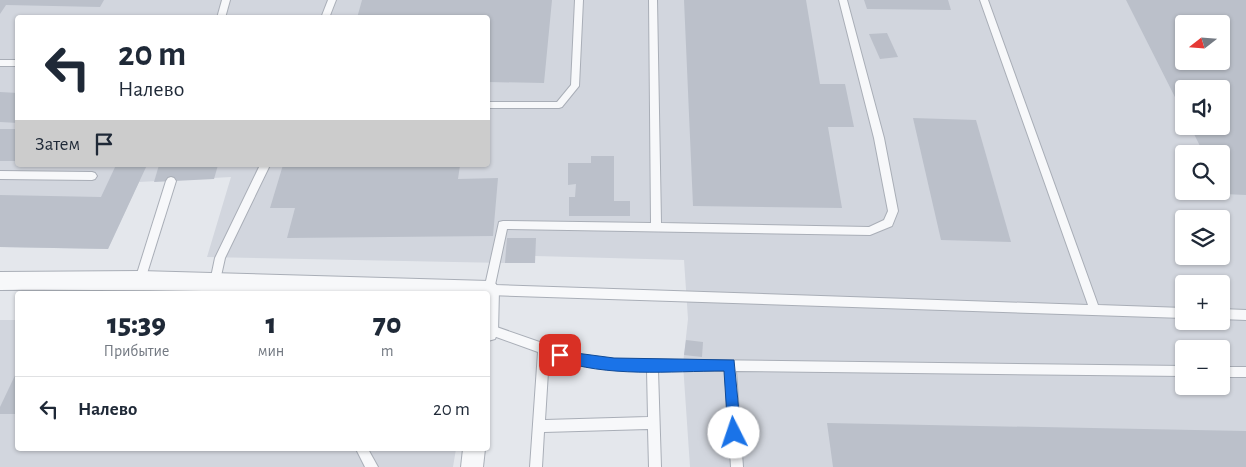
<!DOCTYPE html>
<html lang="ru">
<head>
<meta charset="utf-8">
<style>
  body { margin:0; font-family:"Alegreya Sans",sans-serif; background:#f6f6f7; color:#1f2937; height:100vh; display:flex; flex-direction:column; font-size:19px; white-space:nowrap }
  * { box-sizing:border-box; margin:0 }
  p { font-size:16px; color:#747a83 }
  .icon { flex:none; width:28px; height:28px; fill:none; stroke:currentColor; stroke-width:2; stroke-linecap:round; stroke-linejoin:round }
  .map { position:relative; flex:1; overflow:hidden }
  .side { position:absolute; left:15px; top:291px; width:475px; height:160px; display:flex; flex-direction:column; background:#fff; border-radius:5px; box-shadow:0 1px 4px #0004 }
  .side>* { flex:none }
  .top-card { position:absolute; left:15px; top:15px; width:475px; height:152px; border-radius:5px; box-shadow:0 1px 4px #0004; background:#fff; color:#1f2937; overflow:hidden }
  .needle { width:32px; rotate:253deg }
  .controls { position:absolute; left:1175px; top:15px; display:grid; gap:10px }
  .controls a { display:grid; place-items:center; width:55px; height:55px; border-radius:5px; background:#fff; box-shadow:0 1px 4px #0004; font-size:25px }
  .pin { position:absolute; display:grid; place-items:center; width:42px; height:42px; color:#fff; margin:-21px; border-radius:10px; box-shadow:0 2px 8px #0006 }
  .me { position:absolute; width:55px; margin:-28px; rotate:356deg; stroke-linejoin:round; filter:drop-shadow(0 0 4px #0008) }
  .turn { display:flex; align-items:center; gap:18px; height:105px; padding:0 20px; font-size:22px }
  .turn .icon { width:65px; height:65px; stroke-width:2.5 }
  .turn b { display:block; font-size:35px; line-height:42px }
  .then { display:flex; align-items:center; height:48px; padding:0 20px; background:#0003; gap:10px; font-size:19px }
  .eta { display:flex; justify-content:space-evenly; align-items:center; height:85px; text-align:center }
  .eta b { font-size:30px; font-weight:800; line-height:35px }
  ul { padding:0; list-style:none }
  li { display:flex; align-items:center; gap:15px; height:65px; padding:0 20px; border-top:1px solid #e0e1e3 }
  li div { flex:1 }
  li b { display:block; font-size:19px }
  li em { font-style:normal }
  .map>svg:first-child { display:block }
  .built { fill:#d2d6de; fill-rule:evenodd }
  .building { fill:#bbc0ca; fill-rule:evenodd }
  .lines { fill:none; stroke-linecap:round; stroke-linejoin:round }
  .lane-casing { stroke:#a9aeb7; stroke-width:2 }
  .street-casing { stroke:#a9aeb7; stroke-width:2 }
  .lane { fill:#f7f8fa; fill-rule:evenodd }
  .street { fill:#f7f8fa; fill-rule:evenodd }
  .route { fill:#1a73e8; stroke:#114b97 }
</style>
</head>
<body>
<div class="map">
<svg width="1246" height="467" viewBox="0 0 1246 467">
  <rect width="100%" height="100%" fill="#e4e7ec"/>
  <g class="built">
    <path d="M0,0H1246V467H690L683,364L688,319L684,260L535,256L505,263L207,257L231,177L139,182L108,249L0,247ZM18,18H488V165H18ZM1184,24H1221V61H1184ZM1184,89H1221V126H1184ZM1184,154H1221V191H1184ZM1184,219H1221V256H1184ZM1184,284H1221V321H1184ZM1184,349H1221V386H1184Z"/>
    <polygon points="0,320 17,320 18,449 456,449 453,467 0,467"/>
  </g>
  <g class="building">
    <polygon points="0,0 104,0 100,7 6,5 0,14"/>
    <polygon points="362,0 552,0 544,83 488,82 488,18 357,18"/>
    <polygon points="684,0 806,0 820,84 845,84 854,127 828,127 842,208 693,206"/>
    <polygon points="864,0 948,0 951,10 867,9"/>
    <path d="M1126,0H1246V195L1224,194L1221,189V154H1204L1190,126H1221V89H1184V115ZM1184,24H1221V61H1184Z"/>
    <polygon points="887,33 898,57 880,59 869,34"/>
    <polygon points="0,92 18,93 18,123 0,122"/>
    <polygon points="913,118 976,120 1011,242 941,240"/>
    <rect x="0" y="129" width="18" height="32"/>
    <polygon points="591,156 614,156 614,201 630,201 630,216 569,216 569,197 575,197 576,184 568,185 568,163 591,163"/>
    <polygon points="116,165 147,165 108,249 0,247 0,195 101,197"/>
    <polygon points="159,165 218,165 214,179 154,182"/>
    <polygon points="283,165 460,165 458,179 498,178 493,236 287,238 295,208 270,208"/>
    <polygon points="507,238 536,238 535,263 505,263"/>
    <polygon points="686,340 703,342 702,357 684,355"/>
    <polygon points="18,369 18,414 0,414 0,407"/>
    <polygon points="827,423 1246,431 1246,467 833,467"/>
  </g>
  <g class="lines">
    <defs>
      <g id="lane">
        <polygon points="222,0 230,0 225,18 217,18"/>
        <polygon points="328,0 336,0 329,18 321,18"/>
        <polygon points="575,0 583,0 579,86 562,107 559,108 488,108 488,102 557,102 571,85"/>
        <polygon points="649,0 657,0 661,223 869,227 884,220 888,211 874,138 839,0 847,0 884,138 898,211 892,226 870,235 507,229 495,285 1088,305 980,0 988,0 1098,305 1184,308 1184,318 489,295 485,293 484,290 499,222 503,221 651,223"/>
        <rect x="0" y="60" width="18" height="6"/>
        <polygon points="260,165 270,165 225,258 219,285 215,287 211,285 210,282 215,258"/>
        <polygon points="0,171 92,172 95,173 97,176 95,179 92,180 0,179"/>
        <polygon points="171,177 174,178 176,181 145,280 144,283 140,285 136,283 135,280 166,181 168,178"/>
        <polygon points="1221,309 1246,310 1246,320 1221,319"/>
        <path d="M488,324L577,355L614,359L1184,366V376L736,371L743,467H731L725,371L658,370L661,467H649L648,429L544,432L542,467H530L538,352L488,334ZM549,356L577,365L614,369L647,370L648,417L545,420Z"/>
        <rect x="1221" y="367" width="25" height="10"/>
        <polygon points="356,449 368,449 378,467 365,467"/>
      </g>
      <g id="street">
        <path d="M140,271L489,281L496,284L499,290L498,332L495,339L488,341V294C325,294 163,289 0,290V272Z"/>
        <polygon points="463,449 485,449 483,467 461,467"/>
      </g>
    </defs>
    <use href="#lane" class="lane-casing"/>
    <use href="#street" class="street-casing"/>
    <use href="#lane" class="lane"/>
    <use href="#street" class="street"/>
  </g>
  <path class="route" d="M560,349L576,353L614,358L734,360L741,433L739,438L734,440L730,438L728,433L724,371C672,371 605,378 556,359L554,355L556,350Z"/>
</svg>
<div class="controls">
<a><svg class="needle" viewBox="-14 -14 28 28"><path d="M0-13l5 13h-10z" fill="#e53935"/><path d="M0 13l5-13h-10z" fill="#747a83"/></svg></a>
<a><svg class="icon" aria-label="sound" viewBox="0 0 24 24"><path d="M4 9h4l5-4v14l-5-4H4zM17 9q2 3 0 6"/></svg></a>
<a><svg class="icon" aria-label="search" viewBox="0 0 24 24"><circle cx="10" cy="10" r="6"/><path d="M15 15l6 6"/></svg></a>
<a><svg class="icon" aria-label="layers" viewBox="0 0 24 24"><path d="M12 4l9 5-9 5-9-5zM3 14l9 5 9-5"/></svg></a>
<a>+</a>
<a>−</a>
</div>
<div class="pin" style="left:560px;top:355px;background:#d93025"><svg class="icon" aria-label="arrive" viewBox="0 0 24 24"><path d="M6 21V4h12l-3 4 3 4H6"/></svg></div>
<svg class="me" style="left:734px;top:433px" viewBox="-20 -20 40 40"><circle r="19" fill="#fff"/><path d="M0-13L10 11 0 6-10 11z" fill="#1a73e8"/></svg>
<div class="top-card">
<div class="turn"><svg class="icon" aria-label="left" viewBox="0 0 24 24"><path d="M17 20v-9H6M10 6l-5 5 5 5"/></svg><div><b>20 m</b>Налево</div></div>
<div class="then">Затем<svg class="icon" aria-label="arrive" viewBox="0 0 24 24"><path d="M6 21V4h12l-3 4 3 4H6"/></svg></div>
</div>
<section class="side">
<div class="eta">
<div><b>15:39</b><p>Прибытие</p></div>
<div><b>1</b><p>мин</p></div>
<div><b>70</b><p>m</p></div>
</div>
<ul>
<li><svg class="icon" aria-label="left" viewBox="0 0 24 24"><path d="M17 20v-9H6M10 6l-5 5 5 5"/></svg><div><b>Налево</b></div><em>20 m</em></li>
</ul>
</section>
</div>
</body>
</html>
